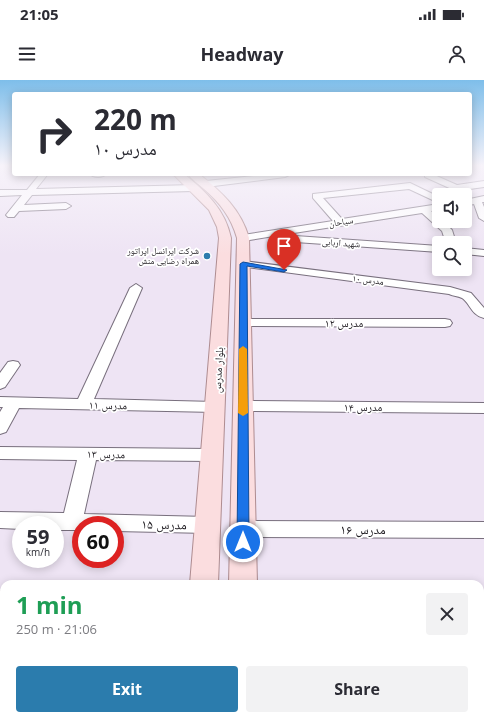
<!DOCTYPE html>
<html lang="en">
<head>
<meta charset="utf-8">
<style>
  body { margin:0; font-family:"Open Sans","Noto Naskh Arabic",sans-serif; background:#f2f2f3; color:#2b2b33; height:100vh; display:flex; flex-direction:column; font-size:15px; white-space:nowrap }
  * { box-sizing:border-box; margin:0 }
  p { font-size:13px; color:#7c7c81 }
  .icon { flex:none; width:22px; height:22px; fill:none; stroke:currentColor; stroke-width:2; stroke-linecap:round; stroke-linejoin:round }
  .map { position:relative; flex:1; overflow:hidden }
  .panel { position:absolute; left:0px; top:500px; width:484px; height:140px; display:flex; flex-direction:column; background:#fff; border-radius:12px 12px 0 0; box-shadow:0 2px 10px #0003 }
  .panel>* { flex:none }
  .top-card { position:absolute; left:12px; top:12px; width:460px; height:84px; border-radius:4px; box-shadow:0 2px 10px #0003; background:#fff; color:#2b2b33; overflow:hidden }
  .tools { position:absolute; left:432px; top:108px; display:grid; gap:8px }
  .tools a { display:grid; place-items:center; width:40px; height:40px; border-radius:4px; background:#fff; box-shadow:0 2px 10px #0003; font-size:20px }
  .speed { position:absolute; left:12px; top:436px; display:flex; gap:8px; font-size:20px; font-weight:700; text-align:center }
  .speed>* { display:grid; place-content:center; width:52px; height:52px; border-radius:50%; background:#fff; box-shadow:0 2px 10px #0003; line-height:1 }
  .speed small { font-size:10px; font-weight:400 }
  .speed .limit { border:6px solid #d22; background:#fff; color:#111 }
  .pin { position:absolute; display:grid; place-items:center; width:34px; height:34px; color:#fff; margin:-41px -17px; border-radius:50% 50% 50% 0; rotate:-45deg; box-shadow:0 0 4px #0007 }
  .pin .icon { rotate:45deg }
  .me { position:absolute; width:44px; margin:-22px; rotate:0deg; stroke-linejoin:round; filter:drop-shadow(0 0 3px #0008) }
  .turn { display:flex; align-items:center; gap:14px; height:84px; padding:0 16px; font-size:18px }
  .turn .icon { width:52px; height:52px; stroke-width:2.5 }
  .turn b { display:block; font-size:28px; line-height:34px }
  .round { display:grid; place-items:center; flex:none; width:42px; height:42px; border-radius:4px; background:#f2f2f3 }
  .overview { display:flex; align-items:center; justify-content:space-between; height:68px; padding:0 16px }
  h1 { font-size:24px; font-weight:700; line-height:30px; color:#1e9e55 }
  .primary-button { display:flex; gap:8px; margin-top:auto; padding:8px 16px }
  .primary-button a { flex:1; height:46px; border-radius:4px; background:#2b7cad; color:#fff; font-size:16px; font-weight:700; line-height:46px; text-align:center }
  .primary-button a+a { background:#f2f2f3; color:#2b2b33 }
  .status { display:flex; justify-content:space-between; align-items:center; height:28px; padding:0 20px; background:#fff; direction:ltr }
  .status svg { height:11px; fill:currentColor }
  header { display:flex; justify-content:space-between; align-items:center; height:52px; padding:0 16px; background:#fff; font-size:18px; font-weight:700 }
  .map>svg:first-child { display:block }
  .built { fill:#e3d5ec }
  .lines { fill:none; stroke-linecap:round; stroke-linejoin:round }
  .minor-casing { stroke:#786f7d; stroke-width:2 }
  .major-casing { stroke:#ae8c90; stroke-width:2 }
  .minor { fill:#fff; fill-rule:evenodd }
  .major { fill:#fbdddf; fill-rule:evenodd }
  .route { fill:#1a73e8; stroke:#114b97 }
  .slow { fill:#f59e0b }
  .poi-dot { fill:#2b7cad; stroke:#fff; stroke-width:1.5 }
  .labels { text-anchor:middle; stroke-width:3.5; stroke-linejoin:round; paint-order:stroke }
  .far-street-label { font-size:9px; fill:#232025; stroke:#fff }
  .far-poi-label { font-size:9px; fill:#232025; stroke:#fff; text-anchor:end }
  .street-label { font-size:11px; fill:#232025; stroke:#fff }
  .near-street-label { font-size:13px; fill:#232025; stroke:#fff }
</style>
</head>
<body>
<div class="status"><b>21:05</b><svg viewBox="0 0 49 12"><path d="M0 12V9h3v3zM5 12V6h3v6zM10 12V3h3v9zM15 12V0h3v12zM26 1h20v11H26zM47 4h2v5h-2z"/></svg></div>
<header><svg class="icon" aria-label="menu" viewBox="0 0 24 24"><path d="M4 6h16M4 12h16M4 18h16"/></svg>Headway<svg class="icon" aria-label="person" viewBox="0 0 24 24"><circle cx="12" cy="8" r="4"/><path d="M4 21q1-7 8-7t8 7"/></svg></header>
<div class="map">
<svg width="484" height="640" viewBox="0 0 484 640">
  <rect width="100%" height="100%" fill="#eee4f4"/>
  <polygon class="built" points="0,615 4,615 4,636 120,636 120,640 0,640"/>
  <g class="lines">
    <defs>
      <g id="minor">
        <polygon points="40,94 48,94 36,109 194,105 198,108 194,111 32,115 24,125 66,123 71,126 66,129 19,131 14,137 8,137 6,135 22,115 0,116 0,110 27,110"/>
        <path d="M90,94H106C103,98 93,98 90,94Z"/>
        <polygon points="272,94 289,95 285,97 206,107 202,104 206,101"/>
        <polygon points="425,94 432,94 457,105 484,101 484,107 456,111 425,97"/>
        <polygon points="410,103 439,117 439,123 409,109 323,118 342,139 439,124 439,130 431,131 439,138 439,141 443,141 452,150 456,163 446,163 442,151 422,133 281,155 439,166 439,172 281,161 276,158 280,155 243,161 238,158 243,155 333,141 313,118 313,114"/>
        <polygon points="484,116 484,122 482,122 484,127 484,141 479,138 474,124 465,126 465,120"/>
        <polygon points="465,168 484,170 484,176 465,174"/>
        <path d="M243,181L450,207L471,213L484,228V238C471,235 470,223 462,218C458,216 453,216 449,214L239,186L237,184L239,182Z"/>
        <polygon points="136,204 142,208 94,319 216,322 222,323 224,327 222,331 216,332 19,328 6,352 0,354 0,332 3,327 0,327 0,317 78,319 130,208"/>
        <polygon points="243,239 445,239 450,240 452,243 450,246 445,247 238,246 236,243 238,240"/>
        <polygon points="13,281 18,282 20,285 5,307 0,309 0,293 8,282"/>
        <polygon points="243,321 484,323 484,333 243,331 237,330 235,326 237,322"/>
        <polygon points="0,367 212,369 218,370 221,375 218,380 212,381 96,380 84,434 208,437 215,439 218,445 215,451 208,453 115,451 115,445 81,445 81,450 55,450 55,445 21,445 21,449 0,448 0,432 64,433 77,380 0,379"/>
        <polygon points="243,441 484,442 484,458 243,457 236,455 233,449 236,443"/>
      </g>
      <g id="major">
        <path d="M173,94H184C206,112 225,129 231,158L218,504H190L219,158L217,147L209,130Z"/>
        <path d="M188,94H199C222,112 241,130 249,158L257,504H229L237,158C231,137 220,123 204,109C199,104 192,100 188,94Z"/>
        <rect x="0" y="511" width="4" height="28"/>
        <rect x="480" y="514" width="4" height="28"/>
        <polygon points="170,636 204,636 203,640 169,640"/>
        <polygon points="218,636 252,636 251,640 217,640"/>
      </g>
    </defs>
    <use href="#minor" class="minor-casing"/>
    <use href="#major" class="major-casing"/>
    <use href="#minor" class="minor"/>
    <use href="#major" class="major"/>
  </g>
  <linearGradient id="sky" x2="0" y2="1"><stop stop-color="#7ebeea"/><stop offset="0.49" stop-color="#f7f3fa"/><stop offset="1" stop-color="#f7f3fa" stop-opacity="0"/></linearGradient>
  <rect width="484" height="175" fill="url(#sky)"/>
  <polygon class="route" points="243,182 287,190 284,192 247,186 249,462 247,466 243,467 239,466 237,462 240,184"/>
  <polygon class="slow" points="243,266 247,269 248,333 243,336 238,333 239,269"/>
  <circle class="poi-dot" cx="207" cy="176" r="4"/>
  <g class="labels">
    <g class="far-street-label">
      <text transform="translate(341 142) rotate(-9)" y="3">سیاحان</text>
      <text transform="translate(341 163) rotate(4)" y="3">شهید اربابی</text>
      <text transform="translate(368 200) rotate(7)" y="3">مدرس ۱۰</text>
    </g>
    <g class="far-poi-label">
      <text x="199" y="174">شرکت ایرانسل اپراتور<tspan x="199" dy="10">همراه رضایی منش</tspan></text>
    </g>
    <g class="street-label">
      <text x="344" y="247">مدرس ۱۲</text>
      <text transform="translate(218 290) rotate(-87)" y="4">بلوار مدرس</text>
      <text transform="translate(108 325) rotate(1)" y="4">مدرس ۱۱</text>
      <text x="363" y="331">مدرس ۱۴</text>
      <text transform="translate(106 374) rotate(1)" y="4">مدرس ۱۳</text>
    </g>
    <g class="near-street-label">
      <text transform="translate(164 444) rotate(1)" y="5">مدرس ۱۵</text>
      <text x="363" y="454">مدرس ۱۶</text>
    </g>
  </g>
</svg>
<div class="tools">
<a><svg class="icon" aria-label="sound" viewBox="0 0 24 24"><path d="M4 9h4l5-4v14l-5-4H4zM17 9q2 3 0 6"/></svg></a>
<a><svg class="icon" aria-label="search" viewBox="0 0 24 24"><circle cx="10" cy="10" r="6"/><path d="M15 15l6 6"/></svg></a>
</div>
<div class="speed"><div>59<small>km/h</small></div><div class="limit">60</div></div>
<div class="pin" style="left:284px;top:190px;background:#d93025"><svg class="icon" aria-label="arrive" viewBox="0 0 24 24"><path d="M6 21V4h12l-3 4 3 4H6"/></svg></div>
<svg class="me" style="left:243px;top:462px" viewBox="-20 -20 40 40"><circle r="17" fill="#1a73e8" stroke="#fff" stroke-width="3"/><path d="M0-11L8 9 0 5-8 9z" fill="#fff"/></svg>
<div class="top-card">
<div class="turn"><svg class="icon" aria-label="right" viewBox="0 0 24 24"><path d="M7 20v-9h11M14 6l5 5-5 5"/></svg><div><b>220 m</b>مدرس ۱۰</div></div>
</div>
<section class="panel">
<div class="overview"><div><h1>1 min</h1><p>250 m · 21:06</p></div><a class="round"><svg class="icon" aria-label="close" viewBox="0 0 24 24"><path d="M6 6l12 12M18 6L6 18"/></svg></a></div>
<div class="primary-button"><a>Exit</a><a>Share</a></div>
</section>
</div>
</body>
</html>
